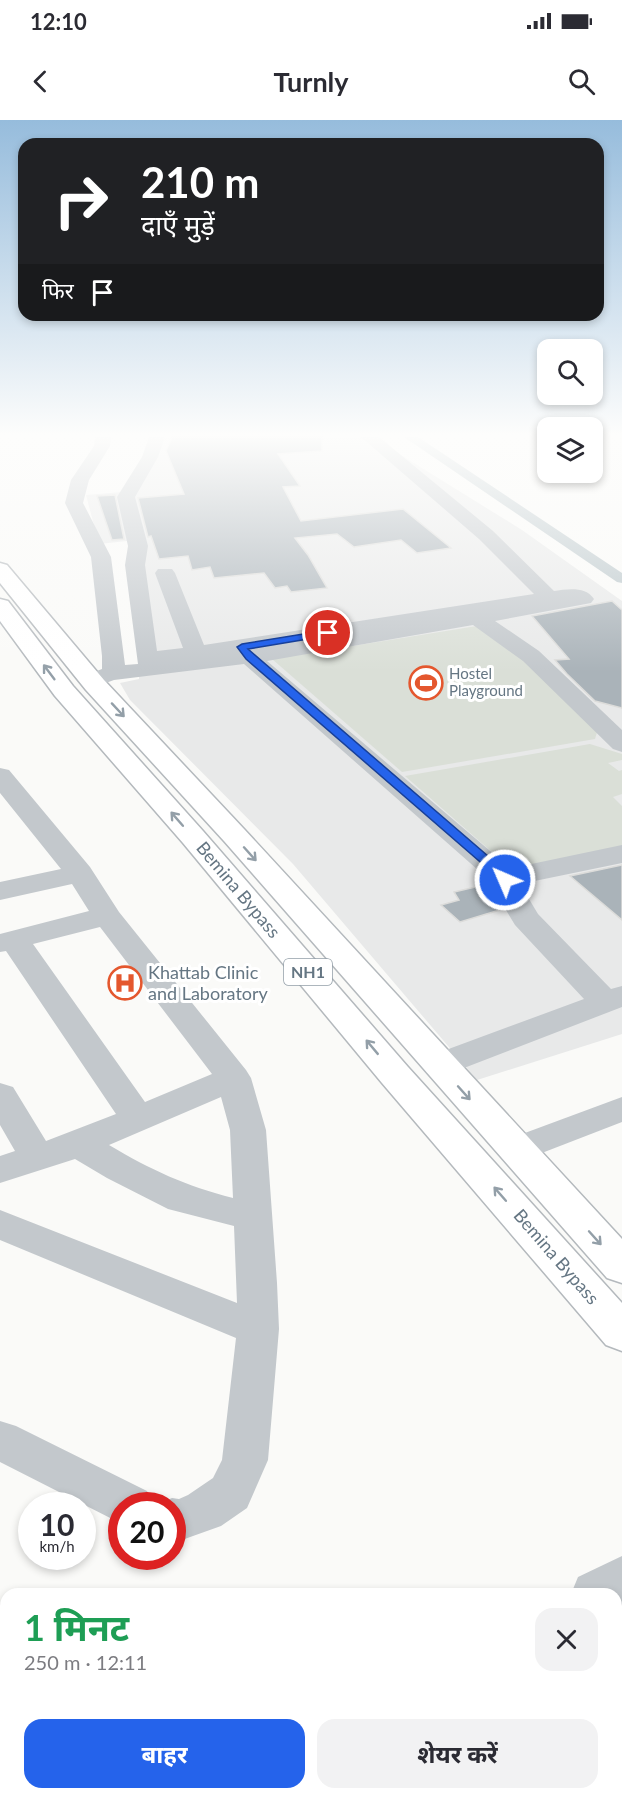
<!DOCTYPE html>
<html lang="hi">
<head>
<meta charset="utf-8">
<style>
  body { margin:0; font-family:Lato,"Noto Sans Devanagari",sans-serif; background:#f2f2f3; color:#2b2b33; height:100vh; display:flex; flex-direction:column; font-size:22px; white-space:nowrap }
  * { box-sizing:border-box; margin:0 }
  p { font-size:20px; color:#7c7c81 }
  .icon { flex:none; width:33px; height:33px; fill:none; stroke:currentColor; stroke-width:2; stroke-linecap:round; stroke-linejoin:round }
  .map { position:relative; flex:1; overflow:hidden }
  .panel { position:absolute; left:0px; top:1468px; width:622px; height:212px; display:flex; flex-direction:column; background:#fff; border-radius:18px 18px 0 0; box-shadow:0 3px 9px #0003 }
  .panel>* { flex:none }
  .hud { position:absolute; left:18px; top:18px; width:586px; height:183px; border-radius:18px; box-shadow:0 3px 9px #0003; background:#202124; color:#fff; overflow:hidden }
  .tools { position:absolute; left:537px; top:219px; display:grid; gap:12px }
  .tools a { display:grid; place-items:center; width:66px; height:66px; border-radius:12px; background:#fff; box-shadow:0 3px 9px #0003; font-size:30px }
  .speed { position:absolute; left:18px; top:1372px; display:flex; gap:12px; font-size:30px; font-weight:700; text-align:center }
  .speed>* { display:grid; place-content:center; width:78px; height:78px; border-radius:50%; background:#fff; box-shadow:0 3px 9px #0003; line-height:1 }
  .speed small { font-size:15px; font-weight:400 }
  .speed .limit { border:9px solid #d22; background:#fff; color:#111 }
  .pin { position:absolute; display:grid; place-items:center; width:51px; height:51px; color:#fff; margin:-26px; border:3px solid #fff; border-radius:50%; box-shadow:0 2px 6px #0007 }
  .me { position:absolute; width:66px; margin:-33px; rotate:315deg; stroke-linejoin:round; filter:drop-shadow(0 0 4px #0008) }
  .turn { display:flex; align-items:center; gap:21px; height:126px; padding:0 24px; font-size:27px }
  .turn .icon { width:78px; height:78px; stroke-width:2.5 }
  .turn b { display:block; font-size:42px; line-height:51px }
  .then { display:flex; align-items:center; height:57px; padding:0 24px; background:#0003; gap:12px; font-size:22px }
  .round { display:grid; place-items:center; flex:none; width:63px; height:63px; border-radius:18px; background:#f2f2f3 }
  .headline { display:flex; align-items:center; justify-content:space-between; height:102px; padding:0 24px }
  h1 { font-size:36px; font-weight:700; line-height:45px; color:#1e9e55 }
  .primary-button { display:flex; gap:12px; margin-top:auto; padding:12px 24px }
  .primary-button a { flex:1; height:69px; border-radius:18px; background:#2563eb; color:#fff; font-size:24px; font-weight:700; line-height:69px; text-align:center }
  .primary-button a+a { background:#f2f2f3; color:#2b2b33 }
  .status { display:flex; justify-content:space-between; align-items:center; height:42px; padding:0 30px; background:#fff; direction:ltr }
  .status svg { height:16px; fill:currentColor }
  header { display:flex; justify-content:space-between; align-items:center; height:78px; padding:0 24px; background:#fff; font-size:27px; font-weight:700 }
  .map>svg:first-child { display:block }
  .built { fill:#e8e9e9 }
  .green { fill:#dadfd7 }
  .lines { fill:none; stroke-linecap:round; stroke-linejoin:round }
  .canal { fill:#bbc7cb; fill-rule:evenodd }
  .building { fill:#aab3b9; stroke:#dcdcda; stroke-width:1.5 }
  .highway-casing { stroke:#b4b9bd; stroke-width:3 }
  .minor { fill:#c3c8cc; fill-rule:evenodd }
  .highway { fill:#fff; fill-rule:evenodd }
  .oneway { stroke:#939fa8 }
  .route { fill:#2563eb; stroke:#184099; stroke-width:1.5 }
  .labels { text-anchor:middle; stroke-width:6; stroke-linejoin:round; paint-order:stroke }
  .far-poi-label { font-size:15px; fill:#657683; stroke:#fff; text-anchor:start }
  .shield { fill:#fff; stroke:#939fa8; stroke-width:1.5 }
  .shield-label { font-size:16px; font-weight:bold; fill:#657683 }
  .street-label { font-size:18px; fill:#657683; stroke:#fff }
  .poi-label { font-size:18px; fill:#657683; stroke:#fff; text-anchor:start }
</style>
</head>
<body>
<div class="status"><b>12:10</b><svg viewBox="0 0 49 12"><path d="M0 12V9h3v3zM5 12V6h3v6zM10 12V3h3v9zM15 12V0h3v12zM26 1h20v11H26zM47 4h2v5h-2z"/></svg></div>
<header><svg class="icon" aria-label="back" viewBox="0 0 24 24"><path d="M15 5l-7 7 7 7"/></svg>Turnly<svg class="icon" aria-label="search" viewBox="0 0 24 24"><circle cx="10" cy="10" r="6"/><path d="M15 15l6 6"/></svg></header>
<div class="map">
<svg width="622" height="1679" viewBox="0 0 622 1679">
  <rect width="100%" height="100%" fill="#fafaf8"/>
  <polygon class="built" points="165,317 372,317 522,410 622,481 622,914 477,960 293,744 130,580 120,563 139,559 142,450 136,420 99,424 86,375 122,372 145,352"/>
  <g class="green">
    <polygon points="483,505 520,533 598,609 595,619 402,652 272,539"/>
    <polygon points="590,624 622,634 622,640 608,643 619,651 622,650 622,674 613,677 622,686 622,727 517,748 508,746 405,656"/>
  </g>
  <g class="lines">
    <polygon class="canal" points="404,317 418,317 622,453 622,463 617,462"/>
  </g>
  <g class="building">
    <polygon points="172,317 322,317 322,331 278,334 300,366 283,367 301,401 403,389 451,428 417,433 401,420 354,427 337,414 295,418 308,435 327,468 291,472 287,466 275,468 264,453 214,458 210,447 192,450 188,436 159,439 151,416 148,417 138,378 184,374 166,331"/>
    <polygon points="115,375 124,419 112,420 97,376"/>
    <polygon points="612,481 622,490 622,588 595,581 567,554 555,540 569,539 532,496"/>
    <polygon points="622,745 622,800 570,756"/>
    <polygon points="488,764 503,789 460,802 441,785 459,780 454,772"/>
  </g>
  <g class="lines">
    <defs>
      <g id="highway">
        <polygon points="0,443 7,445 104,560 244,709 622,1119 622,1163 607,1158 224,721 86,570 0,463"/>
        <polygon points="0,479 8,481 73,566 203,711 408,947 622,1183 622,1231 606,1225 382,963 183,723 55,576 0,501"/>
      </g>
    </defs>
    <use href="#highway" class="highway-casing"/>
    <g class="minor">
      <path d="M95,317H111L110,326L89,360L83,383L111,437L125,545L138,544L125,445L128,426L117,377L142,337L149,317H165L158,337L135,377L148,426L145,445L157,531L183,528L155,453L158,449H172L175,453L204,525L534,474L479,419L361,317H379L493,411L554,471C567,469 586,466 594,479L591,483L495,501L539,531L622,610V632L613,629L523,541L473,505L267,541L509,747H517L622,725V743L520,764L538,794L611,869L622,866V887L451,953L439,956L427,953L422,945L427,937L584,879L515,805L486,757L244,544L114,560L92,568L84,566L80,561L84,556L102,549V536L91,437L65,383L71,360L94,326Z"/>
      <path d="M0,648L9,650L90,747L119,792L246,950L251,958L266,1010L277,1163L279,1209L268,1340L247,1388L221,1406L179,1421L172,1420V1386H154L172,1378L179,1379L188,1375L213,1358L222,1340L236,1218L0,1120V1090L237,1183L234,1106L168,1089L107,1058L75,1039L0,1063V1036L15,1031L0,1005V963L13,967L46,1021L116,994L6,831L0,832V814L89,791L72,764L0,780V762L61,749L0,673ZM100,807L212,954L145,982L33,824ZM221,977L230,1010L233,1078C186,1066 151,1050 109,1025Z"/>
      <polygon points="622,977 622,1002 516,1043 503,1039 497,1030 503,1021"/>
      <polygon points="0,1301 16,1306 147,1371 154,1386 122,1386 122,1404 0,1342"/>
      <polygon points="622,1436 622,1486 616,1489 616,1474 571,1474 578,1457"/>
      <rect x="476" y="1674" width="56" height="5"/>
    </g>
    <use href="#highway" class="highway"/>
  </g>
  <defs><path id="oneway-shaft" d="M-6 0H5M1.5-3L5.5 0L1.5 3" fill="none" stroke-width="1.6" stroke-linecap="round" stroke-linejoin="round" transform="scale(1.5)"/></defs>
  <g class="oneway">
    <use href="#oneway-shaft" transform="translate(49 552) rotate(-127)"/>
    <use href="#oneway-shaft" transform="translate(118 590) rotate(47)"/>
    <use href="#oneway-shaft" transform="translate(177 699) rotate(-131)"/>
    <use href="#oneway-shaft" transform="translate(250 734) rotate(48)"/>
    <use href="#oneway-shaft" transform="translate(372 927) rotate(-130)"/>
    <use href="#oneway-shaft" transform="translate(464 973) rotate(48)"/>
    <use href="#oneway-shaft" transform="translate(500 1074) rotate(-131)"/>
    <use href="#oneway-shaft" transform="translate(595 1118) rotate(48)"/>
  </g>
  <linearGradient id="sky" x2="0" y2="1"><stop stop-color="#96bcdc"/><stop offset="0.57" stop-color="#fdfdfc"/><stop offset="1" stop-color="#fdfdfc" stop-opacity="0"/></linearGradient>
  <rect width="622" height="552" fill="url(#sky)"/>
  <polygon class="route" points="328,510 333,513 332,515 248,529 503,749 511,760 509,763 500,763 494,754 246,539 237,527 242,524"/>
  <defs>
    <symbol id="stadium-ring" viewBox="-11 -11 22 22"><circle r="9.5" fill="#fff" stroke="#e4572e" stroke-width="1.5"/><path d="M0-5a6.5 5 0 1 0 0 10a6.5 5 0 1 0 0-10ZM-3.5-1.8h7v3.6h-7Z" fill="#e4572e"/></symbol>
    <symbol id="hospital-ring" viewBox="-11 -11 22 22"><circle r="9.5" fill="#fff" stroke="#e4572e" stroke-width="1.5"/><path d="M-5-5h3v3.5h4V-5h3V5h-3V1.5h-4V5h-3Z" fill="#e4572e"/></symbol>
  </defs>
  <g fill-rule="evenodd">
    <use href="#stadium-ring" x="407" y="544" width="38" height="38"/>
    <use href="#hospital-ring" x="106" y="844" width="38" height="38"/>
  </g>
  <g class="labels">
    <g class="far-poi-label">
      <text x="449" y="559">Hostel<tspan x="449" dy="17">Playground</tspan></text>
    </g>
    <rect class="shield" x="284" y="839" width="48" height="26" rx="4.5"/>
    <g class="shield-label">
      <text x="308" y="858">NH1</text>
    </g>
    <g class="street-label">
      <text transform="translate(238 770) rotate(50)" y="6">Bemina Bypass</text>
      <text transform="translate(556 1137) rotate(49)" y="6">Bemina Bypass</text>
    </g>
    <g class="poi-label">
      <text x="148" y="859">Khattab Clinic<tspan x="148" dy="21">and Laboratory</tspan></text>
    </g>
  </g>
</svg>
<div class="tools">
<a><svg class="icon" aria-label="search" viewBox="0 0 24 24"><circle cx="10" cy="10" r="6"/><path d="M15 15l6 6"/></svg></a>
<a><svg class="icon" aria-label="layers" viewBox="0 0 24 24"><path d="M12 4l9 5-9 5-9-5zM3 14l9 5 9-5"/></svg></a>
</div>
<div class="speed"><div>10<small>km/h</small></div><div class="limit">20</div></div>
<div class="pin" style="left:328px;top:513px;background:#d93025"><svg class="icon" aria-label="arrive" viewBox="0 0 24 24"><path d="M6 21V4h12l-3 4 3 4H6"/></svg></div>
<svg class="me" style="left:505px;top:760px" viewBox="-20 -20 40 40"><circle r="17" fill="#2563eb" stroke="#fff" stroke-width="3"/><path d="M0-11L8 9 0 5-8 9z" fill="#fff"/></svg>
<div class="hud">
<div class="turn"><svg class="icon" aria-label="right" viewBox="0 0 24 24"><path d="M7 20v-9h11M14 6l5 5-5 5"/></svg><div><b>210 m</b>दाएँ मुड़ें</div></div>
<div class="then">फिर<svg class="icon" aria-label="arrive" viewBox="0 0 24 24"><path d="M6 21V4h12l-3 4 3 4H6"/></svg></div>
</div>
<section class="panel">
<div class="headline"><div><h1>1 मिनट</h1><p>250 m · 12:11</p></div><a class="round"><svg class="icon" aria-label="close" viewBox="0 0 24 24"><path d="M6 6l12 12M18 6L6 18"/></svg></a></div>
<div class="primary-button"><a>बाहर</a><a>शेयर करें</a></div>
</section>
</div>
</body>
</html>
